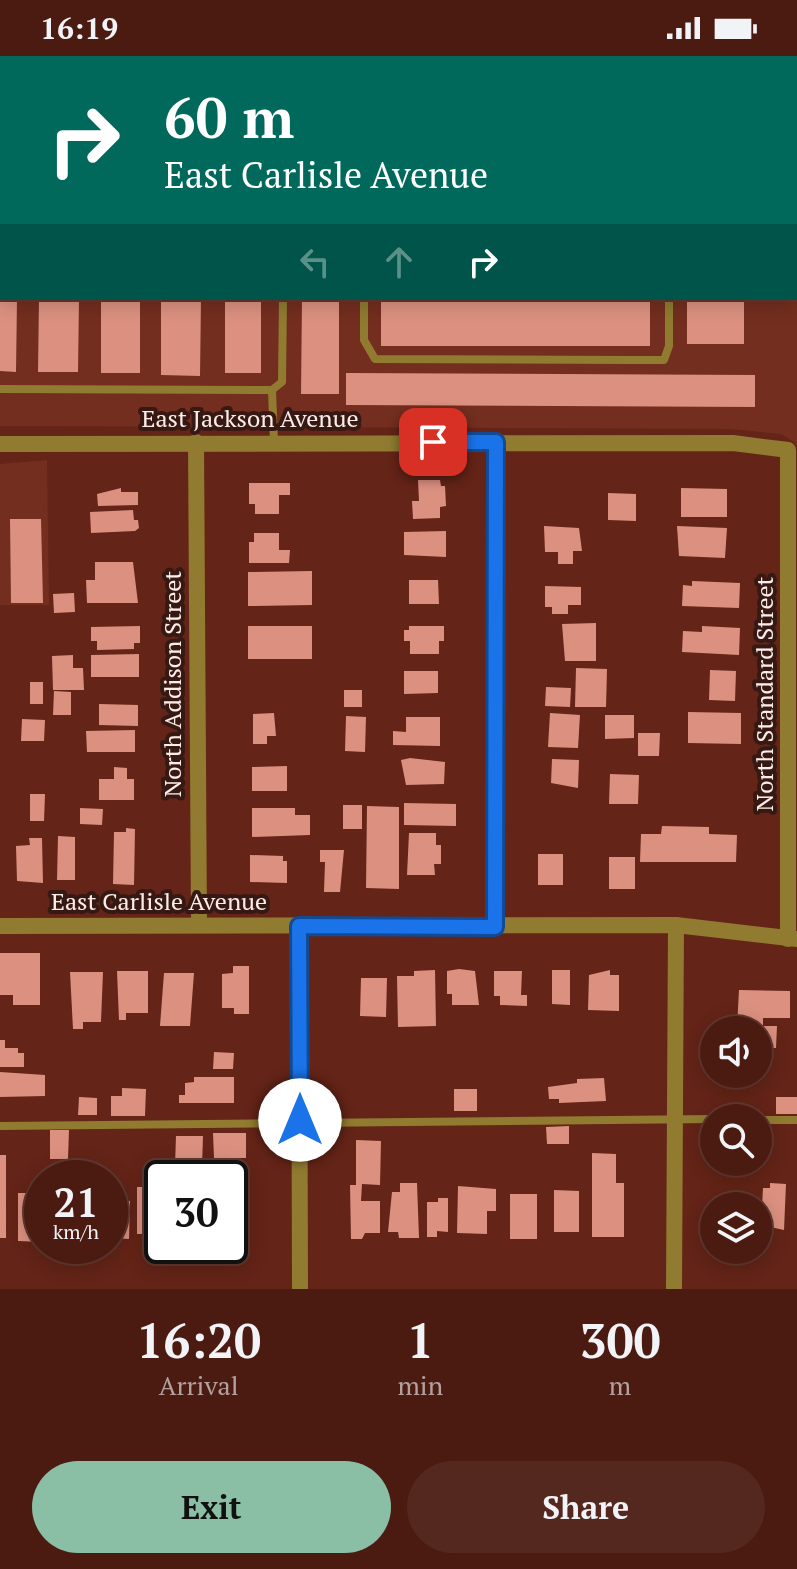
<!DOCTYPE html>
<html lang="en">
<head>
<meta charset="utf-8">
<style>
  body { margin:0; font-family:"PT Serif",serif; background:#55281f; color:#f1f3f6; height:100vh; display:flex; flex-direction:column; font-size:30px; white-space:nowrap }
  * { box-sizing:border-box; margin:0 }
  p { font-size:26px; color:#b2a19f }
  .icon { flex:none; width:44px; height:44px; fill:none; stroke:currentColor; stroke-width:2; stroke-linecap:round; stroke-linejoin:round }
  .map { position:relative; height:1233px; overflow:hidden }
  .drawer { display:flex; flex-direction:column; background:#4b1b11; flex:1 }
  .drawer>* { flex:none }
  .top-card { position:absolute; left:0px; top:0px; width:798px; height:244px; box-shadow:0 4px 20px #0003,0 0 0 2px #623931; background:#00695c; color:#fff; overflow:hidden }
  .buttons { position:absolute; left:700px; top:960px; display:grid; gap:16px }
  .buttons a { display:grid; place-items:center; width:72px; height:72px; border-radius:50%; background:#4b1b11; box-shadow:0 4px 20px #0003,0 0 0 2px #623931; font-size:40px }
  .speed { position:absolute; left:24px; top:1104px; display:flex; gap:16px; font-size:40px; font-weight:700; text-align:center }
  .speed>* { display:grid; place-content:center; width:104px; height:104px; border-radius:50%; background:#4b1b11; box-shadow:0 4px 20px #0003,0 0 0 2px #623931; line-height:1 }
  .speed small { font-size:20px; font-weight:400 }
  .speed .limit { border:4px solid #111; border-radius:12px; background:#fff; color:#111 }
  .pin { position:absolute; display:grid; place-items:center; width:68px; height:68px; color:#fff; margin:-34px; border-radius:16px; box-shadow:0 4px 12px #0006 }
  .me { position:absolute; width:88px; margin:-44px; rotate:0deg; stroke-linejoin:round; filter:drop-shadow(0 0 6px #0008) }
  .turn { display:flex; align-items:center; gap:28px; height:168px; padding:0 32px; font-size:36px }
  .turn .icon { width:104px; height:104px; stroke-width:2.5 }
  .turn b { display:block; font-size:56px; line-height:68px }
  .lanes { display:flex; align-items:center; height:76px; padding:0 32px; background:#0003; justify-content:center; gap:40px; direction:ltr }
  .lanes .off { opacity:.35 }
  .eta { display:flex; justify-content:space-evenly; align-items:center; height:136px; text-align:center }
  .eta b { font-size:48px; font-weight:600; line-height:56px }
  .cta { display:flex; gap:16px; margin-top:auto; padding:16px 32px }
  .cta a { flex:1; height:92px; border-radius:48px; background:#8abfa5; color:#111; font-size:32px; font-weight:600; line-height:92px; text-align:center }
  .cta a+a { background:#55281f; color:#f1f3f6 }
  .status { display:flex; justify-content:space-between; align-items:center; height:56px; padding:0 40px; background:#4b1b11; direction:ltr }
  .status svg { height:22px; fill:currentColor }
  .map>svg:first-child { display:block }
  .built { fill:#732e1f; fill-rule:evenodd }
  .building { fill:#dc9180 }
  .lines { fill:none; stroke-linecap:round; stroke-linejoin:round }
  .lane { stroke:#907b30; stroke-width:8 }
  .street { stroke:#907b30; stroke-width:16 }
  .route-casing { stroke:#114b97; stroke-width:20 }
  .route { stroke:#1a73e8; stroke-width:14 }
  .labels { text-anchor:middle; stroke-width:8; stroke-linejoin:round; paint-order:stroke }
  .street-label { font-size:24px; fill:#fdece8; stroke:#361913 }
</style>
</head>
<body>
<div class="status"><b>16:19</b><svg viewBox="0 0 49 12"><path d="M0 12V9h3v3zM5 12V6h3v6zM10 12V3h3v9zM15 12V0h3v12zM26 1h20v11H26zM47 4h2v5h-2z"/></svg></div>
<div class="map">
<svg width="797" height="1233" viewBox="0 0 797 1233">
  <rect width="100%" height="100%" fill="#642417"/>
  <g class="built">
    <path d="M0,0H797V392L794,386L781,378L729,373L0,370ZM2,2H796V242H2Z"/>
    <polygon points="47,404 49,549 0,549 0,408"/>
  </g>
  <g class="building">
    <polygon points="0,242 17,242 16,316 0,315"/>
    <polygon points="39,242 79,242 78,316 38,316"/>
    <rect x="101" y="242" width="39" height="75"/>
    <polygon points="161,242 201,242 200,320 161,319"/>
    <rect x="225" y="242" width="36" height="75"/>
    <polygon points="302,242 339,242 339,338 301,338"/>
    <rect x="381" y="242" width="269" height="48"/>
    <rect x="687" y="242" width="57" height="46"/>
    <polygon points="346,317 755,319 755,351 346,349"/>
    <polygon points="418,424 440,424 441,430 445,430 446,450 440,451 440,462 413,463 412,445 419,445"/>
    <polygon points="249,427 290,427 290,439 279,439 279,458 255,458 255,448 249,448"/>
    <polygon points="121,432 121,436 138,436 138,449 98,450 97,438"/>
    <polygon points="681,432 727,433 727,461 681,461"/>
    <polygon points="608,437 636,438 636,465 608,464"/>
    <polygon points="133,454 134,464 138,464 139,472 135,475 91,477 90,456"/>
    <polygon points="10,463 41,463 43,547 11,547"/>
    <polygon points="544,470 579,472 582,495 573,495 573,508 558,508 558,496 545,496"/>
    <polygon points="677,470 727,472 725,502 679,500"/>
    <polygon points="446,475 446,501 404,499 404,476"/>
    <polygon points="254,477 279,477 279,494 290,494 289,507 249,507 249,486 254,486"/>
    <polygon points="95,506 133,506 138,547 87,547 86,524 95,524"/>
    <polygon points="312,515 312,549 248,550 248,516"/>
    <polygon points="409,524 438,524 439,548 409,548"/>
    <polygon points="692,525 740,527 739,552 682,550 683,529 692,530"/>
    <polygon points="545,530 581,531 581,549 568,549 568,558 552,558 552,551 545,551"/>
    <polygon points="74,537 75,556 54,557 53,538"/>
    <polygon points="596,567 596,605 565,605 562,568"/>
    <polygon points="140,570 140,587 134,587 134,593 97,594 97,585 91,585 91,571"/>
    <rect x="248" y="570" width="64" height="33"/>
    <polygon points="409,570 444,570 444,585 439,585 439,598 410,598 410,585 404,585 404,574 409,574"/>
    <polygon points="702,570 740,572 739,599 682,596 683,575 702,576"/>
    <polygon points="139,598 139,621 91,621 91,599"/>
    <polygon points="73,599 73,612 83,612 84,634 53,634 52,600"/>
    <polygon points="576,612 607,613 606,651 575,651"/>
    <polygon points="710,614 736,615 735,645 709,644"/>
    <polygon points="404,615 438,615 438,637 404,638"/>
    <rect x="30" y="626" width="13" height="22"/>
    <polygon points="546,631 571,632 570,651 545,650"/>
    <rect x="344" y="634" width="18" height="17"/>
    <polygon points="54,635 71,636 71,659 53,659"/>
    <polygon points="99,648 138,649 138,670 99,669"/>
    <polygon points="688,656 741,657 741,688 688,687"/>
    <polygon points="274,657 276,680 267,680 267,688 253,688 253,658"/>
    <polygon points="550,657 580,659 578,692 548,691"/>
    <polygon points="605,659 634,659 634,682 605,683"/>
    <polygon points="346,660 366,661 365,696 345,695"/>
    <polygon points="406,661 440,661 440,690 393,689 393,675 406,676"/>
    <polygon points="22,663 45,664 44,685 21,685"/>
    <polygon points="135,674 135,696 87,696 86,675"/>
    <polygon points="638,677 660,677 659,700 638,700"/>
    <polygon points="410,702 445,706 444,728 406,729 401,704"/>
    <polygon points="552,703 579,704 578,732 551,727"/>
    <polygon points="287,710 287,735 252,735 252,711"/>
    <polygon points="114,711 127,712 127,723 134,723 134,744 99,744 99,723 114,723"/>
    <polygon points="610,718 639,719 638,748 609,748"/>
    <polygon points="30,738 45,738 44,765 30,765"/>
    <polygon points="404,747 456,748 456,770 404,769"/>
    <rect x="343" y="749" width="19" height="24"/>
    <polygon points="367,750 399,751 399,833 366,832"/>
    <polygon points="80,752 103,753 102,769 80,768"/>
    <polygon points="252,752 295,752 295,759 310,759 310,779 252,781"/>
    <polygon points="662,770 709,771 709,778 737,779 736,806 640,806 641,778 661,778"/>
    <polygon points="126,772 135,773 134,829 113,828 114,776 126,776"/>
    <polygon points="409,777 436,777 436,789 441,789 441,808 434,808 435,819 407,819"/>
    <polygon points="58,780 75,781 75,824 57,824"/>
    <polygon points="29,782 42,782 43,827 17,825 16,790 30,789"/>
    <polygon points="320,794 344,794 340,836 324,836 325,806 320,806"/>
    <rect x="538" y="798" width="25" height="31"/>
    <polygon points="250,799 283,800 283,805 287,805 287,827 250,826"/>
    <rect x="609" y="801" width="26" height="32"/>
    <polygon points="0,897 40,897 40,949 13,949 13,939 0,939"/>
    <polygon points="233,910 249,910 249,958 234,958 234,952 222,952 222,918 233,917"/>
    <polygon points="459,913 475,915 479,949 452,949 452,938 447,938 447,915"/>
    <polygon points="435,914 436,970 398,971 397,920 414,920 414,915"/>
    <polygon points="552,914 570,914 570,949 552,948"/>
    <polygon points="610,914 610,919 619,919 619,955 588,954 589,919"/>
    <polygon points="117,915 148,915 148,957 126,957 126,964 119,964"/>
    <polygon points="494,915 522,915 521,939 527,939 527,950 500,949 500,940 494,940"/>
    <polygon points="70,916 103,916 101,966 83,966 83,973 73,973"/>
    <polygon points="164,917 194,917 190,970 160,970"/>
    <polygon points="361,922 387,922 386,961 360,960"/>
    <polygon points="739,934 790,935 790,962 763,962 763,970 777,970 776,992 758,992 758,974 737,972"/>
    <polygon points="0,984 5,984 5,992 18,992 18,997 24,997 24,1011 0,1011"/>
    <polygon points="214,996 234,997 233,1013 213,1013"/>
    <polygon points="0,1016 45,1019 45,1040 0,1041"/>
    <polygon points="194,1021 234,1021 234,1047 179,1047 179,1039 185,1039 185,1027 194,1026"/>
    <polygon points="604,1022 606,1045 559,1047 559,1043 549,1043 548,1031 577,1027 577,1023"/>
    <polygon points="122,1032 146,1033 145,1060 111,1060 111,1040 122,1040"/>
    <rect x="454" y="1033" width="23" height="22"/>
    <polygon points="79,1041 97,1042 97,1059 78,1059"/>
    <rect x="776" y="1041" width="21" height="17"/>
    <polygon points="569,1070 569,1088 547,1088 546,1071"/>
    <polygon points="50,1074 69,1074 68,1103 50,1103"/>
    <polygon points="213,1077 246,1077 246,1102 214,1102"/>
    <polygon points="176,1080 203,1080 202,1110 175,1110"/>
    <polygon points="356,1084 381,1085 380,1129 362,1128 361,1145 380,1145 380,1177 365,1177 362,1183 351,1183 350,1129 356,1129"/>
    <polygon points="592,1097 616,1098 616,1127 624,1127 624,1181 592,1181"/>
    <rect x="0" y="1099" width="6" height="83"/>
    <polygon points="400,1127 417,1127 419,1182 399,1182 398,1176 388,1176 392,1136 400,1136"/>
    <polygon points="770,1127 786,1128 784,1174 761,1169 763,1132 770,1132"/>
    <polygon points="458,1130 496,1133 496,1155 487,1155 487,1178 457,1177"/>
    <rect x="137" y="1131" width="25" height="47"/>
    <polygon points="554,1134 579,1135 579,1176 554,1176"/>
    <polygon points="18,1137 34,1137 34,1144 42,1144 42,1186 18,1185"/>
    <rect x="510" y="1138" width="27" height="45"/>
    <polygon points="721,1139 752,1141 752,1150 720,1150"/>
    <polygon points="438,1142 448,1142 448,1176 437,1175 437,1181 427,1181 427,1146 438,1146"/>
    <polygon points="110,1144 130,1145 129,1183 110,1182"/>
  </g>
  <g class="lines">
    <g class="lane">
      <polyline points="369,0 369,2"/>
      <polyline points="669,0 669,2"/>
      <polyline points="0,13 2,12"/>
      <polyline points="364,242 364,284 375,303 631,304 664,304 669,290 669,242"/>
      <polyline points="0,333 272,334"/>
      <polyline points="274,386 272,334 282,326 283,242"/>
      <polyline points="758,1064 797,1064"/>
      <polyline points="0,1070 714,1063"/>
    </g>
    <g class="street">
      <polyline points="196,386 199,869"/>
      <polyline points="0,388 733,387 788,394 788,883"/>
      <polyline points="0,870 676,869 797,883"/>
      <polyline points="299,870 300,1233"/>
      <polyline points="495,871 496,386"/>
      <polyline points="674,1233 676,869"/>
    </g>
  </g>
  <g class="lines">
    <defs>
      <polyline id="route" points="300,1064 299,870 495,871 496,386 433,386"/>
    </defs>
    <use href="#route" class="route-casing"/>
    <use href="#route" class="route"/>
  </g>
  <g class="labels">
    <g class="street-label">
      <text x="250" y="371">East Jackson Avenue</text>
      <text transform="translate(173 628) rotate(-90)" y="8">North Addison Street</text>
      <text transform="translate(765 638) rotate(-90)" y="8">North Standard Street</text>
      <text x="159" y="854">East Carlisle Avenue</text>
    </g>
  </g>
</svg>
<div class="buttons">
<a><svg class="icon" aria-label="sound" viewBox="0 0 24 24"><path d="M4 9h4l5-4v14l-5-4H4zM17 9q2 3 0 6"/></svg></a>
<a><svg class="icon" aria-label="search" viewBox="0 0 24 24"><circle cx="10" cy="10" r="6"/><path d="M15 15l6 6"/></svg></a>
<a><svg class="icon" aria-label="layers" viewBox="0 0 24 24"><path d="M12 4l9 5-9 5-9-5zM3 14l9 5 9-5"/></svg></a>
</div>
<div class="speed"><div>21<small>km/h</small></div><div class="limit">30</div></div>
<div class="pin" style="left:433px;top:386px;background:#d93025"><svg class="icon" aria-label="arrive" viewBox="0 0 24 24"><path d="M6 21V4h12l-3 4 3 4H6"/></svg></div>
<svg class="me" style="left:300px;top:1064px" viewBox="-20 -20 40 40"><circle r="19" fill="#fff"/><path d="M0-13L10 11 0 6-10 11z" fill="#1a73e8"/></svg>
<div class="top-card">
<div class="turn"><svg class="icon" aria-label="right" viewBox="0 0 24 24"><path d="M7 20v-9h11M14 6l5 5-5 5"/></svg><div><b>60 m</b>East Carlisle Avenue</div></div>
<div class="lanes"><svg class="icon off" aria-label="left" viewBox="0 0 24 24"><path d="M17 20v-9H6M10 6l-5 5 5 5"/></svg><svg class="icon off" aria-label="ahead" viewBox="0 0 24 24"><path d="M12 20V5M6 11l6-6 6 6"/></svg><svg class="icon" aria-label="right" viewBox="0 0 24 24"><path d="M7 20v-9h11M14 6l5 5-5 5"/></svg></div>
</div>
</div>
<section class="drawer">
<div class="eta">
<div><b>16:20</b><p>Arrival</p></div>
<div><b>1</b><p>min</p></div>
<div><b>300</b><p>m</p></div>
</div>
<div class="cta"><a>Exit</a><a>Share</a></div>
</section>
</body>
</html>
